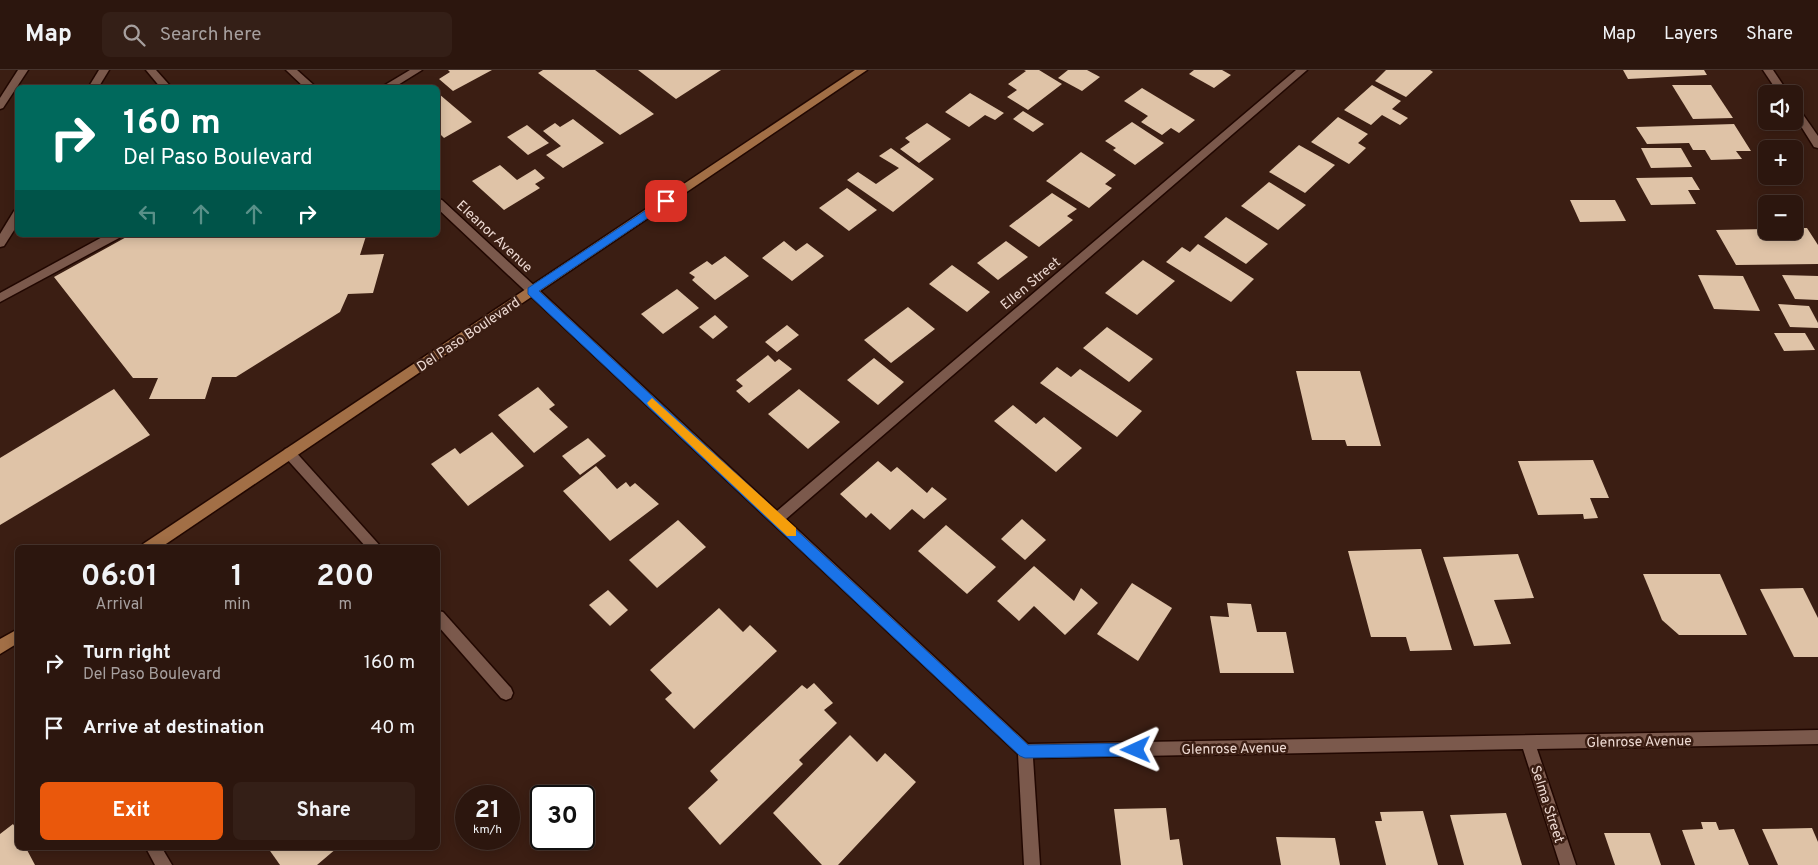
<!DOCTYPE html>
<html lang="en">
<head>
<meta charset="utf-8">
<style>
  body { margin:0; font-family:Overpass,sans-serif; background:#341f17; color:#f1f3f6; height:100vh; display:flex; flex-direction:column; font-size:19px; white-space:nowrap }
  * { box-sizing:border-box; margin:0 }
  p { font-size:16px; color:#a69f9e }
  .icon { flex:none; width:28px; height:28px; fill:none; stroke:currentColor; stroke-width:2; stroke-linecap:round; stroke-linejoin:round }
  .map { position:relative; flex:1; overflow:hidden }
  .panel { position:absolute; left:15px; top:475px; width:425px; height:305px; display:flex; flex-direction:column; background:#2c160e; border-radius:8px; box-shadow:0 2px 12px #0003,0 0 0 1px #48352e }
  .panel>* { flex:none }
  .guide { position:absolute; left:15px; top:15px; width:425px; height:152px; border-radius:8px; box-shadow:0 2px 12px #0003,0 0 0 1px #48352e; background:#00695c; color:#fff; overflow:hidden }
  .controls { position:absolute; left:1758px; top:15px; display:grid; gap:10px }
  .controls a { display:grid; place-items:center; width:45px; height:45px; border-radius:8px; background:#2c160e; box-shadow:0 2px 12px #0003,0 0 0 1px #48352e; font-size:25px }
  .speed { position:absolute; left:455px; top:715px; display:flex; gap:10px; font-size:25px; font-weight:700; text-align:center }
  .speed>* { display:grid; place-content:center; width:65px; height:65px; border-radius:50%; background:#2c160e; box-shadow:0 2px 12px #0003,0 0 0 1px #48352e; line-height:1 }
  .speed small { font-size:12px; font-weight:400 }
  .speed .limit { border:2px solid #111; border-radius:8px; background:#fff; color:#111 }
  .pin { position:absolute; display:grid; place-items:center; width:42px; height:42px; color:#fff; margin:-21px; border-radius:10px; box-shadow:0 2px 8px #0006 }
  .me { position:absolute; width:55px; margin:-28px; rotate:269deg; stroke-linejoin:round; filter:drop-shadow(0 0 4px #0008) }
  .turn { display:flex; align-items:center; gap:18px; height:105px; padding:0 25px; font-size:22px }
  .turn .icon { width:65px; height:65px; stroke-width:2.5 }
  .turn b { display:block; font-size:35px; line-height:42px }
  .lanes { display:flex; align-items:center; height:48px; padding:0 25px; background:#0003; justify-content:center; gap:25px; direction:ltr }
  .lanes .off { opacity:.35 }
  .eta { display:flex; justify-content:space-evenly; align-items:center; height:85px; text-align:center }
  .eta b { font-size:30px; font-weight:700; line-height:35px }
  .primary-button { display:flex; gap:10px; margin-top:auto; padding:10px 25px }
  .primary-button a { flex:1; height:58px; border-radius:8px; background:#ea580c; color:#fff; font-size:20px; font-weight:700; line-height:58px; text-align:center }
  .primary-button a+a { background:#341f17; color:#f1f3f6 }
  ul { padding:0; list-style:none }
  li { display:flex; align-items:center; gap:15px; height:65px; padding:0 25px }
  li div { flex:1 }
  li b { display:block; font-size:19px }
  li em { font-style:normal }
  header { display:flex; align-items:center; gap:30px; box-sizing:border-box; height:70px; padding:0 25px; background:#2c160e; border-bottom:1px solid #48352e }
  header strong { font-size:24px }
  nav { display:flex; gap:28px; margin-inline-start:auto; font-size:18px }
  .search { width:350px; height:45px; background:#341f17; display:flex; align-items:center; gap:12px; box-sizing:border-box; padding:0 18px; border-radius:8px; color:#a69f9e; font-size:19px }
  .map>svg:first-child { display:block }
  .building { fill:#dfc3a7 }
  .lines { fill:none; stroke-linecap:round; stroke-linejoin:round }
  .lane-casing { stroke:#210701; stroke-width:3 }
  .street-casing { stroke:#210701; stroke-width:3 }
  .secondary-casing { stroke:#210701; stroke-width:3 }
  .lane { fill:#7b594c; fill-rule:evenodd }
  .street { fill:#7b594c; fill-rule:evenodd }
  .secondary { fill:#a26f46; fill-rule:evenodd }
  .route { fill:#1a73e8; stroke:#114b97 }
  .slow { fill:#f59e0b }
  .labels { text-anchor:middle; stroke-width:5; stroke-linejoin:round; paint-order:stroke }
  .street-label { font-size:14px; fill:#edd9d2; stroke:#3b1e13 }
</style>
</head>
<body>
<header>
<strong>Map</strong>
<div class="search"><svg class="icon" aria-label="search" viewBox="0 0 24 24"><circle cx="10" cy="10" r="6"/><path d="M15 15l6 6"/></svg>Search here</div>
<nav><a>Map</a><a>Layers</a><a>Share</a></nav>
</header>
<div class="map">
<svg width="1818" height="795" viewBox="0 0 1818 795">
  <rect width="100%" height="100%" fill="#3b1e13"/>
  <g class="building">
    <polygon points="448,0 492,0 453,21 439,9 450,2"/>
    <polygon points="543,0 595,0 654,44 620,65 538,3"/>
    <polygon points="638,0 721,0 676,29"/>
    <polygon points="1024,0 1039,0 1062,14 1028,40 1007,27 1017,20 1008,14 1026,1"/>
    <polygon points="1068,0 1087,0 1100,7 1082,21 1058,8"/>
    <polygon points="1194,0 1222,0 1231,5 1214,18 1189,4"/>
    <polygon points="1386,0 1430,0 1433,2 1406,27 1375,11"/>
    <polygon points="1623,0 1704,0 1707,5 1628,9"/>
    <polygon points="1372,15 1401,31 1392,39 1408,48 1400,55 1382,45 1371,55 1344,40"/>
    <polygon points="1672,15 1711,15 1733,48 1693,49"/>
    <polygon points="1142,18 1195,50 1179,63 1171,58 1162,65 1141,52 1148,46 1124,31"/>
    <polygon points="970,23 1004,43 995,50 985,45 969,57 945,42"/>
    <polygon points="439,24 472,52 444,68 438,62"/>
    <polygon points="1023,41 1044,54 1033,62 1013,49"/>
    <polygon points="1338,47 1368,64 1358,73 1366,78 1349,94 1311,72"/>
    <polygon points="573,49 604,73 563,98 546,85 561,76 543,61 555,53 560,57"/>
    <polygon points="1132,52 1164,73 1135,95 1113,80 1116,78 1105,71"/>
    <polygon points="927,53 951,69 919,93 900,79 910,72 905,68"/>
    <polygon points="1734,54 1751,81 1736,81 1742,89 1711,90 1705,80 1693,80 1689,73 1647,74 1636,57"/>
    <polygon points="527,55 549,73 528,85 507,67"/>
    <polygon points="1299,75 1335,95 1305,123 1269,102"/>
    <polygon points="891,78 934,109 893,142 847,110 858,102 876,114 899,98 879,86"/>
    <polygon points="1641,78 1681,78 1692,97 1651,98"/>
    <polygon points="1081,82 1116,105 1105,114 1112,118 1089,138 1046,111"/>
    <polygon points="500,95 517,110 535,99 545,108 535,114 540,118 504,140 472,111"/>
    <polygon points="1692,107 1700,120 1688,120 1696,134 1651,135 1636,108"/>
    <polygon points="1269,112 1306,135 1278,160 1241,136"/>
    <polygon points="847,118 877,140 849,161 819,138"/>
    <polygon points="1052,123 1077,139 1067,146 1073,150 1039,177 1009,156"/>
    <polygon points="1570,130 1615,130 1626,151 1580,152"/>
    <polygon points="1226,147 1268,174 1246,194 1204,167"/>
    <polygon points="1794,158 1807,158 1818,175 1818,194 1736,195 1716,160 1766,159 1766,161 1794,161"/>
    <polygon points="130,165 365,165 366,166 360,185 384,184 373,223 348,224 340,242 236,307 212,307 205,329 149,329 158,308 133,308 54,207"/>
    <polygon points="784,171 796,181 807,173 824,186 792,211 762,188"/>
    <polygon points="1006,171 1028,187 998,210 977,193"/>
    <polygon points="1198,174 1254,209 1231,232 1166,192 1182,177 1190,182"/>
    <polygon points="725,186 749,206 715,230 692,210 695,207 689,203 707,191 712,195"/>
    <polygon points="1143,190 1175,211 1137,245 1105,223"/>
    <polygon points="952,195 990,222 967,242 929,214"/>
    <polygon points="1698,205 1743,206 1760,241 1714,239"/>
    <polygon points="1782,205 1818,206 1818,230 1795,229"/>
    <polygon points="677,219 699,238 663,264 641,244"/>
    <polygon points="1778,234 1809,236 1818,253 1818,258 1790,257"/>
    <polygon points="908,237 935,259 891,293 864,270"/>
    <polygon points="715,245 728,257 713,269 699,257"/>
    <polygon points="787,255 799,265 777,282 765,272"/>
    <polygon points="1107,257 1153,289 1129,312 1083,278"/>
    <polygon points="1774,263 1805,263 1815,280 1784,281"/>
    <polygon points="768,285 775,292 779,289 792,299 749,333 736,321 743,316 736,310"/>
    <polygon points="874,288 904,312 878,335 847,310"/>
    <polygon points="1057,297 1071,307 1080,299 1142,341 1117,367 1040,313"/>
    <polygon points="1296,301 1360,301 1381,376 1347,376 1345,370 1312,370"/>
    <polygon points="538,317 555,335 549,339 568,357 534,383 498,345"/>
    <polygon points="114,319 150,365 0,455 0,388"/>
    <polygon points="799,319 840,352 808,379 768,344"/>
    <polygon points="1013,335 1036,354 1044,347 1082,378 1056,402 994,351"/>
    <polygon points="492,362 524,396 468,436 431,394 455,378 460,384"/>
    <polygon points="588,368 606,386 580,405 562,386"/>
    <polygon points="1593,390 1609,428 1590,428 1598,448 1584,449 1583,444 1538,445 1518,391"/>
    <polygon points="878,391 891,402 897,397 927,423 932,417 947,429 924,449 912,439 890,460 871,443 866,448 840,424"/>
    <polygon points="596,396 617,419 626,412 630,417 635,413 659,434 610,471 563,421"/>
    <polygon points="1022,449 1046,470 1025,490 1001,469"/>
    <polygon points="678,450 706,477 657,518 629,490"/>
    <polygon points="946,455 996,497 967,524 918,481"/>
    <polygon points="1421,479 1452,580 1410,581 1406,567 1371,567 1348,481"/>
    <polygon points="1518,484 1534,528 1494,530 1511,574 1474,576 1443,487"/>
    <polygon points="1034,496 1074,531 1081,518 1098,533 1065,565 1034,536 1019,551 997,531"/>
    <polygon points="1643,504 1720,504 1747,565 1679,565 1662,550"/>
    <polygon points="1132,513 1172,538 1138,591 1097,564"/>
    <polygon points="1803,518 1818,548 1818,587 1794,587 1760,519"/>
    <polygon points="608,520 628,540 610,556 589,535"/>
    <polygon points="1227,533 1251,534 1257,562 1286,562 1294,603 1220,603 1210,546 1229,547"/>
    <polygon points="719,538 743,562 750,555 777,581 694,659 665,629 672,623 650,600"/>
    <polygon points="814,613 833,633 824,640 837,653 799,690 803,694 720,775 688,738 718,710 710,701 802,615 807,619"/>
    <polygon points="850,665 877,692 885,683 916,712 838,795 822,795 773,743"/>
    <polygon points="1166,738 1170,770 1179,769 1183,795 1121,795 1114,739"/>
    <polygon points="1423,741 1438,795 1386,795 1375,751 1382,751 1380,742"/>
    <polygon points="1506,743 1522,795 1464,795 1450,745"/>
    <polygon points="1701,752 1716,752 1719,760 1734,759 1749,795 1695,795 1682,760 1703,759"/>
    <polygon points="13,754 18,762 18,778 26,778 35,795 0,795 0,764"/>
    <polygon points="1812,758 1818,772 1818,795 1778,795 1762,759"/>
    <polygon points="1604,763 1650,763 1661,795 1615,795"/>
    <polygon points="1276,767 1335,768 1340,795 1281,795"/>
    <polygon points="268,778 337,778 317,795 280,795"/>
  </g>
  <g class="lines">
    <defs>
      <g id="lane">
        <polygon points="18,0 28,0 3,38 0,39 0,28"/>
        <polygon points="99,0 109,0 98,18 88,18"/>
        <polygon points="146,0 156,0 172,18 161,18"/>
        <polygon points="410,0 422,0 393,18 380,18"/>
        <polygon points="18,140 18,154 4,176 0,177 0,164 14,141"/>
        <polygon points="106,165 120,165 119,168 0,232 0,223"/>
        <polygon points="289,378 293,379 382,478 367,478 285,387 283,383 285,379"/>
        <polygon points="438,541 443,542 511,618 513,623 511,628 506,630 501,628 438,556"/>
      </g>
      <g id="street">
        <polygon points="286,0 297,0 317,18 305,18"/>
        <polygon points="1296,0 1307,0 786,449 1028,674 1818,660 1818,674 1537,679 1576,795 1560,795 1523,679 1033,688 1040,795 1024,795 1018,684 438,139 438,129 442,130 777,441"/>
        <polygon points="1763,0 1773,0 1789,24 1779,24"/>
        <polygon points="1794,35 1797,36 1818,66 1818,78 1814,77 1794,45"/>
        <polygon points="146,778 162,778 172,795 155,795"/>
      </g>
      <g id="secondary">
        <polygon points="855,0 867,0 160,478 142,478 143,474"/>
        <polygon points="18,559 18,573 0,584 0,569"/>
      </g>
    </defs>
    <use href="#lane" class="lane-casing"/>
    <use href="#street" class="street-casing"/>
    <use href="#secondary" class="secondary-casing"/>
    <use href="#lane" class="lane"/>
    <use href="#street" class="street"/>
    <use href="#secondary" class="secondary"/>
  </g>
  <polygon class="route" points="666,127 671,131 670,133 539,221 1028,675 1136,673 1141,675 1143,680 1141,684 1136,686 1025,688 1020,686 528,224 528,218"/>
  <polygon class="slow" points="652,328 796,458 796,466 787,466 649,336 647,333"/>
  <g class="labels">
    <g class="street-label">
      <text transform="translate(495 166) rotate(43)" y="5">Eleanor Avenue</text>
      <text transform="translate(1030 213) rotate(-40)" y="5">Ellen Street</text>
      <text transform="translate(468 264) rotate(-34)" y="5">Del Paso Boulevard</text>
      <text transform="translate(1639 671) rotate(-1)" y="5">Glenrose Avenue</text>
      <text transform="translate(1234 678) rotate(-1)" y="5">Glenrose Avenue</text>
      <text transform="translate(1548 734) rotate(72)" y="5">Selma Street</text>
    </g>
  </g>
</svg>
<div class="controls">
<a><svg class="icon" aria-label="sound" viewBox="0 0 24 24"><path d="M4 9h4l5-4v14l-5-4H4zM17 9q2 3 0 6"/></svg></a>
<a>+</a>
<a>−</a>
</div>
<div class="speed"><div>21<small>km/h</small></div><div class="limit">30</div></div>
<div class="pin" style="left:666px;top:131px;background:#d93025"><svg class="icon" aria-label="arrive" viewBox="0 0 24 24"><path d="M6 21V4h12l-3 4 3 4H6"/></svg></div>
<svg class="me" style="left:1136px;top:680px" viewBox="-20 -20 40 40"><path d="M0-17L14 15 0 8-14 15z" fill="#1a73e8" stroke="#fff" stroke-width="4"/></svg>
<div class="guide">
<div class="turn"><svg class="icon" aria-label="right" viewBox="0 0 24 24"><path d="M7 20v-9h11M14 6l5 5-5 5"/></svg><div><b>160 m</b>Del Paso Boulevard</div></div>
<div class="lanes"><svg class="icon off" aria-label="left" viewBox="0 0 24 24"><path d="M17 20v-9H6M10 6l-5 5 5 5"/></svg><svg class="icon off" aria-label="ahead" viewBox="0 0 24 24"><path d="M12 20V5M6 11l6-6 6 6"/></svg><svg class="icon off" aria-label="ahead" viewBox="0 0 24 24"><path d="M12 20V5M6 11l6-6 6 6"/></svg><svg class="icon" aria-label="right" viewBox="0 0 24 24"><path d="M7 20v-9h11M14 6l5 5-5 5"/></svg></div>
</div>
<section class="panel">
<div class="eta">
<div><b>06:01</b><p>Arrival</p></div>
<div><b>1</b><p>min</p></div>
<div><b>200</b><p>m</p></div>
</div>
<ul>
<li><svg class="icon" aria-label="right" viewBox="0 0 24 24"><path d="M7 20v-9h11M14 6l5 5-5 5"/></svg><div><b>Turn right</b><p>Del Paso Boulevard</p></div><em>160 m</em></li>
<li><svg class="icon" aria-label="arrive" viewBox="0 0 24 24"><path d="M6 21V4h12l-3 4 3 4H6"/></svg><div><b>Arrive at destination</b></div><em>40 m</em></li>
</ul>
<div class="primary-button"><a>Exit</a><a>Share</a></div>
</section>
</div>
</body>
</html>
